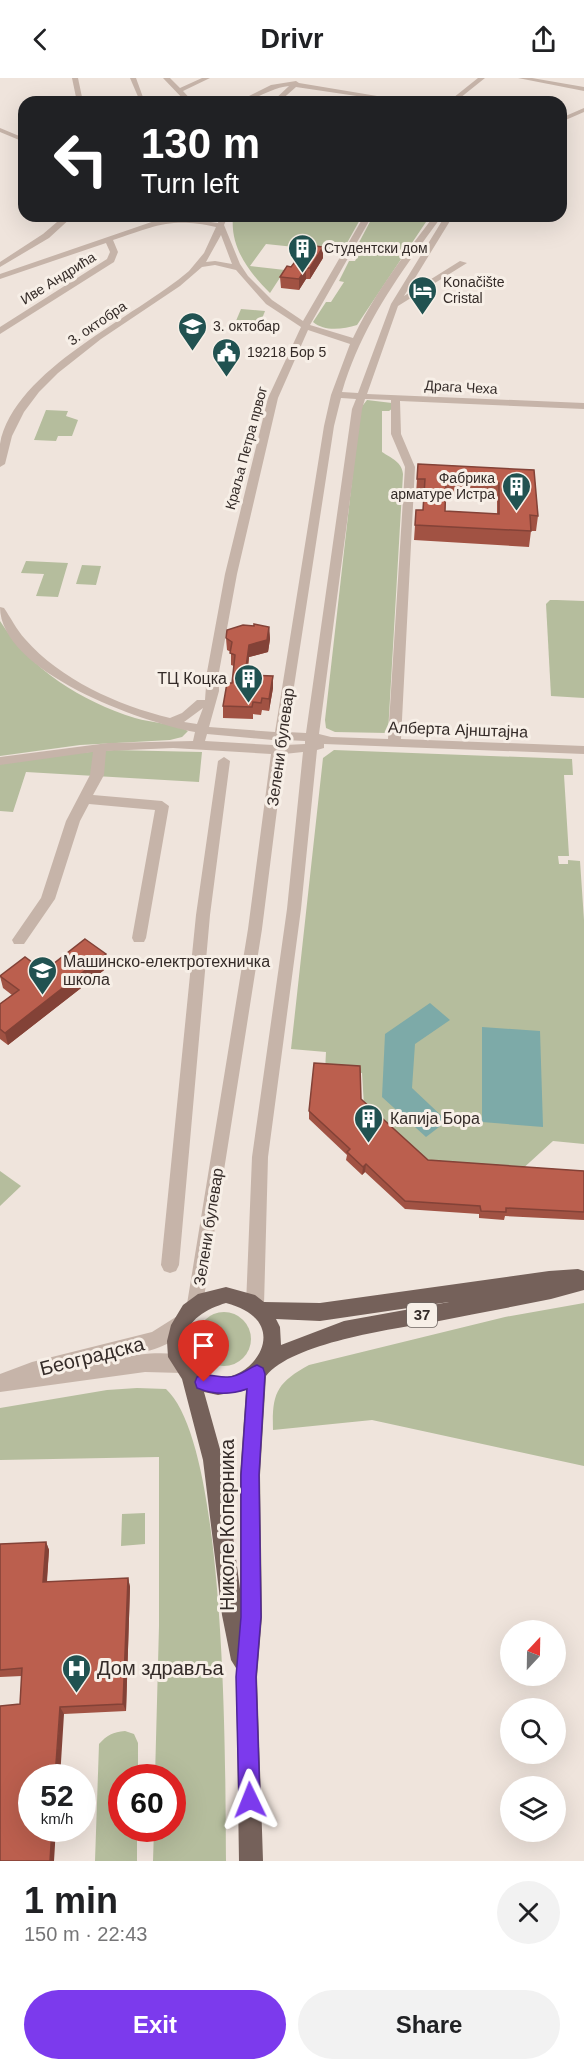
<!DOCTYPE html>
<html lang="en">
<head>
<meta charset="utf-8">
<style>
  body { margin:0; font-family:Helvetica,sans-serif; background:#f2f2f2; color:#202124; height:100vh; display:flex; flex-direction:column; font-size:22px; white-space:nowrap }
  * { box-sizing:border-box; margin:0 }
  p { font-size:20px; color:#757577 }
  .icon { flex:none; width:33px; height:33px; fill:none; stroke:currentColor; stroke-width:2; stroke-linecap:round; stroke-linejoin:round }
  .map { position:relative; height:1783px; overflow:hidden }
  .side { display:flex; flex-direction:column; background:#fff; flex:1 }
  .side>* { flex:none }
  .top-card { position:absolute; left:18px; top:18px; width:549px; height:126px; border-radius:18px; box-shadow:0 6px 24px #0002; background:#202124; color:#fff; overflow:hidden }
  .needle { width:39px; rotate:22deg }
  .controls { position:absolute; left:500px; top:1542px; display:grid; gap:12px }
  .controls a { display:grid; place-items:center; width:66px; height:66px; border-radius:50%; background:#fff; box-shadow:0 6px 24px #0002; font-size:30px }
  .speed { position:absolute; left:18px; top:1686px; display:flex; gap:12px; font-size:30px; font-weight:700; text-align:center }
  .speed>* { display:grid; place-content:center; width:78px; height:78px; border-radius:50%; background:#fff; box-shadow:0 6px 24px #0002; line-height:1 }
  .speed small { font-size:15px; font-weight:400 }
  .speed .limit { border:9px solid #d22; background:#fff; color:#111 }
  .pin { position:absolute; display:grid; place-items:center; width:51px; height:51px; color:#fff; margin:-62px -26px; border-radius:50% 50% 50% 0; rotate:-45deg; box-shadow:0 0 6px #0007 }
  .pin .icon { rotate:45deg }
  .me { position:absolute; width:66px; margin:-33px; rotate:358deg; stroke-linejoin:round; filter:drop-shadow(0 0 4px #0008) }
  .turn { display:flex; align-items:center; gap:21px; height:126px; padding:0 24px; font-size:27px }
  .turn .icon { width:78px; height:78px; stroke-width:2.5 }
  .turn b { display:block; font-size:42px; line-height:51px }
  .round { display:grid; place-items:center; flex:none; width:63px; height:63px; border-radius:32px; background:#f2f2f2 }
  .overview { display:flex; align-items:center; justify-content:space-between; height:102px; padding:0 24px }
  h1 { font-size:36px; font-weight:700; line-height:45px }
  .cta { display:flex; gap:12px; margin-top:auto; padding:12px 24px }
  .cta a { flex:1; height:69px; border-radius:36px; background:#7c3aed; color:#fff; font-size:24px; font-weight:700; line-height:69px; text-align:center }
  .cta a+a { background:#f2f2f2; color:#202124 }
  header { display:flex; justify-content:space-between; align-items:center; height:78px; padding:0 24px; background:#fff; font-size:27px; font-weight:700 }
  .map>svg:first-child { display:block }
  .green { fill:#b5bd9d }
  .water { fill:#7daaa8 }
  .lines { fill:none; stroke-linecap:round; stroke-linejoin:round }
  .minor { fill:#c6b4a9; fill-rule:evenodd }
  .major { fill:#75615a; fill-rule:evenodd }
  .wall { fill:#a15243; fill-rule:evenodd }
  .shaded-wall { fill:#834237 }
  .building { fill:#bb5f4e; stroke:#834237; stroke-width:1.5; fill-rule:evenodd }
  .route { fill:#7c3aed; stroke:#51269a; stroke-width:1.5 }
  .labels { text-anchor:middle; stroke-width:6; stroke-linejoin:round; paint-order:stroke }
  .far-poi-label { font-size:14px; fill:#342b28; stroke:#f7efe7; text-anchor:start }
  .far-street-label { font-size:14px; fill:#342b28; stroke:#f7efe7 }
  .shield { fill:#f7efe7; stroke:#6e6661; stroke-width:1.5 }
  .shield-label { font-size:15px; font-weight:bold; fill:#342b28 }
  .poi-label { font-size:16px; fill:#342b28; stroke:#f7efe7; text-anchor:start }
  .street-label { font-size:16px; fill:#342b28; stroke:#f7efe7 }
  .near-street-label { font-size:20px; fill:#342b28; stroke:#f7efe7 }
  .near-poi-label { font-size:20px; fill:#342b28; stroke:#f7efe7; text-anchor:start }
</style>
</head>
<body>
<header><svg class="icon" aria-label="back" viewBox="0 0 24 24"><path d="M15 5l-7 7 7 7"/></svg>Drivr<svg class="icon" aria-label="share" viewBox="0 0 24 24"><path d="M12 15V3M7 8l5-5 5 5M5 13v7h14v-7"/></svg></header>
<div class="map">
<svg width="584" height="1783" viewBox="0 0 584 1783">
  <rect width="100%" height="100%" fill="#efe4dc"/>
  <g class="green">
    <path d="M233,138H362L342,174L266,166L250,188L285,192L270,215C249,194 230,170 233,138Z"/>
    <path d="M373,138H430L357,247C343,251 325,254 313,244L326,224H331L344,204L339,203L349,183H355L359,175L354,174Z"/>
    <polygon points="241,231 265,233 258,251 233,250"/>
    <path d="M367,322L392,325L393,330L389,333H382V374C391,380 402,384 403,396L388,655L335,654L326,650L325,642L360,331Z"/>
    <polygon points="46,332 68,333 66,338 78,342 72,358 58,358 56,363 34,362"/>
    <polygon points="26,483 68,485 58,519 36,518 44,496 21,495"/>
    <polygon points="82,487 101,488 96,507 76,506"/>
    <polygon points="557,522 584,523 584,620 551,618 546,526 550,522"/>
    <path d="M0,543C31,592 81,623 135,640C152,645 174,645 188,653L182,659L170,662L80,667L0,678Z"/>
    <polygon points="114,672 202,674 199,704 26,694 13,734 0,733 0,686 54,677"/>
    <polygon points="334,672 572,681 573,697 564,697 569,778 558,778 559,786 568,786 568,782 580,783 584,842 584,1066 553,1063 519,1094 429,1088 364,1028 362,995 325,993 326,974 291,971 323,680"/>
    <polygon points="0,1093 21,1108 0,1128"/>
    <path d="M584,1225V1388L372,1342L273,1352C272,1316 276,1305 309,1287L505,1239Z"/>
    <circle cx="224" cy="1261" r="27"/>
    <path d="M137,1310L166,1311C228,1368 225,1692 226,1783H153L154,1751L172,1750V1700L155,1699L159,1548V1379L0,1382V1330L107,1312Z"/>
    <polygon points="145,1435 145,1466 121,1468 122,1436"/>
    <path d="M125,1653L134,1656L138,1665V1699L122,1700V1750L137,1751V1783H95L99,1666C107,1657 113,1654 125,1653Z"/>
  </g>
  <g class="water">
    <polygon points="430,925 450,942 415,966 412,1010 447,1043 426,1059 382,1019 385,956"/>
    <polygon points="482,949 540,953 543,1049 482,1044"/>
  </g>
  <g class="lines">
    <g class="minor">
      <polygon points="72,0 78,0 83,24 77,24"/>
      <polygon points="130,0 136,0 144,22 139,21"/>
      <polygon points="163,0 170,0 180,10 202,0 210,0 183,13 193,24 186,24"/>
      <polygon points="478,0 485,0 455,24 448,24"/>
      <polygon points="518,0 532,0 584,9 584,13"/>
      <path d="M296,3L299,5L413,24H397L296,9L279,24H272L289,8C269,10 254,24 237,24L271,7Z"/>
      <polygon points="584,30 584,34 561,44 561,40"/>
      <polygon points="0,50 24,60 24,64 0,54"/>
      <polygon points="64,138 73,138 49,160 0,189 0,184 43,156"/>
      <path d="M169,138L218,145L220,138H228L224,147L240,186L248,198L272,222L303,243L364,138H372L310,247L353,260C374,216 404,177 434,138H442C401,194 362,246 342,314L358,315L391,226L445,138H453L404,218L460,183L467,185L398,228L367,316L584,325V331L400,323L401,356L415,389L401,661L584,668V676L324,666V670L317,672L301,831L268,1079L264,1227L261,1233L255,1235L249,1233L246,1227L252,1079L287,831L303,674L284,676L262,851L202,1232L196,1234L190,1232L187,1226L248,851L271,676L173,670L106,673L104,697L93,717L162,723L169,728L146,860L144,864H134L132,860L155,732L89,726L80,743L55,821L24,866H14L12,862L41,820L66,743L90,697L93,674L0,687V679L108,665L193,663L195,654C141,644 0,594 0,529L4,530C11,540 16,551 25,561C61,602 117,627 170,640L182,635L197,622H205L207,594L225,496L268,320L301,249L266,226L236,192L215,187L202,189L180,208L101,261L58,295L39,314L24,334L12,358L5,386L0,389C0,382 0,373 0,366C14,291 136,239 189,193L204,175L216,149C171,139 155,148 113,162L118,174L114,184L0,256V249L107,181L110,174L106,165L0,201V196ZM221,157L232,186L215,183L206,184ZM308,252L350,266L331,317L324,348L275,654L209,649L219,613V594L237,496L278,320ZM341,320L356,321L352,331L306,655L287,654L334,348ZM365,321L391,322V356L405,389L388,661L331,659L319,656L362,331ZM203,630L197,646L184,644ZM207,656L273,662V667L205,663ZM286,662L305,663V666L285,667Z"/>
      <polygon points="224,679 230,683 210,837 179,1187 176,1193 170,1195 164,1193 161,1187 196,837 218,683"/>
      <path d="M179,1237L186,1240L188,1246C178,1269 144,1274 122,1279C142,1276 169,1272 189,1280L191,1286L189,1292L182,1295L145,1294L0,1314V1296L32,1284L152,1254Z"/>
    </g>
    <path class="major" d="M578,1191L584,1193V1212L551,1221C512,1229 473,1236 434,1244C392,1251 292,1265 266,1298L260,1397L262,1539L257,1599L263,1783H239L236,1590L231,1582L222,1537L203,1382L182,1301L168,1279L167,1263L171,1247L183,1227L198,1216L226,1209L255,1217L264,1224L320,1225L549,1193ZM449,1224L344,1243L281,1267L280,1249L276,1241L320,1243ZM226,1225C311,1247 230,1334 192,1285C187,1280 187,1274 186,1268C183,1243 206,1231 226,1225ZM246,1312L240,1397V1511L223,1382L204,1314L218,1317Z"/>
  </g>
  <g class="wall">
    <polygon points="323,180 310,201 306,201 299,212 281,210 280,199 291,189"/>
    <path d="M418,386L534,392L538,438L536,453H531L529,469L414,462L416,432H423L424,416H416ZM446,418L497,420V436L445,433Z"/>
    <polygon points="269,549 270,561 268,574 249,579 247,597 273,610 269,633 262,632 261,637 253,636 253,641 223,640 223,628 232,605 234,588 231,587 231,574 227,572 226,560"/>
    <polygon points="108,889 8,967 0,961 0,926 12,917 3,910 0,898 44,893"/>
    <polygon points="361,1021 428,1082 584,1093 584,1142 505,1138 504,1142 479,1140 479,1136 405,1131 365,1094 362,1097 346,1082 347,1077 309,1041 309,1033"/>
    <polygon points="46,1464 49,1472 47,1504 128,1500 130,1509 126,1633 64,1636 20,1626 22,1598 0,1599 0,1466"/>
  </g>
  <g class="shaded-wall">
    <polygon points="323,169 323,180 310,201 310,190"/>
    <polygon points="306,190 306,201 299,212 299,201"/>
    <polygon points="269,549 270,561 268,574 249,579 246,609 245,597 249,567"/>
    <polygon points="273,598 273,610 269,633 269,621"/>
    <polygon points="106,876 108,889 8,967 5,955"/>
    <polygon points="366,1086 365,1094 362,1097 363,1089"/>
    <polygon points="46,1464 49,1472 46,1512 43,1504"/>
    <polygon points="128,1500 130,1509 126,1633 123,1626"/>
    <polygon points="60,1629 64,1636 60,1700 55,1700"/>
    <polygon points="52,1750 56,1750 54,1783 50,1783"/>
  </g>
  <g class="building">
    <polygon points="308,167 323,169 310,190 306,190 299,201 280,199 287,188 291,189"/>
    <path d="M418,386L534,392L538,438L530,437L531,453L415,447L416,432H423L425,401H417ZM446,402L499,405V436L445,433Z"/>
    <polygon points="254,546 269,549 267,562 249,567 245,597 273,598 269,621 262,620 261,625 253,624 252,629 223,628 227,605 232,605 235,577 230,575 232,564 226,560 227,552 243,547 254,548"/>
    <polygon points="85,861 106,876 5,955 0,951 0,926 19,912 0,898 25,879 44,893"/>
    <polygon points="314,985 360,988 361,1021 428,1082 584,1093 584,1134 506,1130 506,1134 481,1133 480,1128 405,1123 366,1086 363,1089 347,1074 350,1071 309,1033"/>
    <polygon points="46,1464 43,1504 128,1500 123,1626 60,1629 55,1700 32,1700 32,1750 52,1750 50,1783 0,1783 0,1628 20,1626 22,1590 0,1592 0,1466"/>
  </g>
  <path class="route" d="M257,1287L263,1290L265,1296L259,1397L261,1539L256,1599L260,1722L257,1730L250,1733L242,1730L239,1722L236,1599L241,1539V1397L247,1311C230,1317 214,1317 197,1310L195,1304L197,1299C208,1294 217,1300 228,1299C239,1299 247,1291 257,1287Z"/>
  <defs>
    <symbol id="building-pin" viewBox="-11 -11 22 30"><path d="M0 17L-7.5 6A9.5 9.5 0 1 1 7.5 6Z" fill="#215251" stroke="#f7efe7"/><path d="M-4-6H4V6H1V3H-1V6H-4ZM-2.5-4.3h1.7v1.8h-1.7ZM.8-4.3h1.7v1.8H.8ZM-2.5-1h1.7V.8h-1.7ZM.8-1h1.7V.8H.8Z" fill="#fff"/></symbol>
    <symbol id="hotel-pin" viewBox="-11 -11 22 30"><path d="M0 17L-7.5 6A9.5 9.5 0 1 1 7.5 6Z" fill="#215251" stroke="#f7efe7"/><path d="M-6-4.5h1.5V1H6V5H4.5V3h-9V5H-6ZM-4 0a1.8 1.8 0 1 1 3.6 0ZM.5 0V-2.5h3Q6-2.5 6 0Z" fill="#fff"/></symbol>
    <symbol id="school-pin" viewBox="-11 -11 22 30"><path d="M0 17L-7.5 6A9.5 9.5 0 1 1 7.5 6Z" fill="#215251" stroke="#f7efe7"/><path d="M0-5L7-2L0 1L-7-2ZM-4 1L0 2.5L4 1V4Q0 6-4 4Z" fill="#fff"/></symbol>
    <symbol id="civic-pin" viewBox="-11 -11 22 30"><path d="M0 17L-7.5 6A9.5 9.5 0 1 1 7.5 6Z" fill="#215251" stroke="#f7efe7"/><path d="M-.6-6.5H3V-4.5H.6V-3L4-1V1h2V6H-6V1h2V-1L-.6-3ZM-1.2 2.5V6h2.4V2.5Z" fill="#fff"/></symbol>
    <symbol id="hospital-pin" viewBox="-11 -11 22 30"><path d="M0 17L-7.5 6A9.5 9.5 0 1 1 7.5 6Z" fill="#215251" stroke="#f7efe7"/><path d="M-5-5h3v3.5h4V-5h3V5h-3V1.5h-4V5h-3Z" fill="#fff"/></symbol>
  </defs>
  <g fill-rule="evenodd">
    <use href="#building-pin" x="286" y="154" width="33" height="45"/>
    <use href="#hotel-pin" x="406" y="196" width="33" height="45"/>
    <use href="#school-pin" x="176" y="232" width="33" height="45"/>
    <use href="#civic-pin" x="210" y="258" width="33" height="45"/>
    <use href="#building-pin" x="500" y="392" width="33" height="45"/>
    <use href="#building-pin" x="232" y="584" width="33" height="45"/>
    <use href="#school-pin" x="26" y="876" width="33" height="45"/>
    <use href="#building-pin" x="352" y="1024" width="33" height="45"/>
    <use href="#hospital-pin" x="60" y="1574" width="33" height="45"/>
  </g>
  <g class="labels">
    <g class="far-poi-label">
      <text x="324" y="175">Студентски дом</text>
      <text x="443" y="209">Konačište<tspan x="443" dy="16">Cristal</tspan></text>
      <text x="213" y="253">3. октобар</text>
      <text x="247" y="279">19218 Бор 5</text>
      <text x="495" y="405" text-anchor="end">Фабрика<tspan x="495" dy="16">арматуре Истра</tspan></text>
    </g>
    <g class="far-street-label">
      <text transform="translate(58 200) rotate(-32)" y="5">Иве Андрића</text>
      <text transform="translate(97 245) rotate(-34)" y="5">3. октобра</text>
      <text transform="translate(461 309) rotate(3)" y="5">Драга Чеха</text>
      <text transform="translate(246 370) rotate(-75)" y="5">Краља Петра првог</text>
    </g>
    <rect class="shield" x="407" y="1225" width="30" height="24" rx="4.5"/>
    <g class="shield-label">
      <text x="422" y="1242">37</text>
    </g>
    <g class="poi-label">
      <text x="227" y="606" text-anchor="end">ТЦ Коцка</text>
      <text x="63" y="889">Машинско-електротехничка<tspan x="63" dy="18">школа</tspan></text>
      <text x="390" y="1046">Капија Бора</text>
    </g>
    <g class="street-label">
      <text transform="translate(458 651) rotate(2)" y="6">Алберта Ајнштајна</text>
      <text transform="translate(280 669) rotate(-82)" y="6">Зелени булевар</text>
      <text transform="translate(208 1149) rotate(-81)" y="6">Зелени булевар</text>
    </g>
    <g class="near-street-label">
      <text transform="translate(92 1278) rotate(-14)" y="7">Београдска</text>
      <text transform="translate(227 1447) rotate(-90)" y="7">Николе Коперника</text>
    </g>
    <g class="near-poi-label">
      <text x="97" y="1597">Дом здравља</text>
    </g>
  </g>
</svg>
<div class="controls">
<a><svg class="needle" viewBox="-14 -14 28 28"><path d="M0-13l5 13h-10z" fill="#e53935"/><path d="M0 13l5-13h-10z" fill="#757577"/></svg></a>
<a><svg class="icon" aria-label="search" viewBox="0 0 24 24"><circle cx="10" cy="10" r="6"/><path d="M15 15l6 6"/></svg></a>
<a><svg class="icon" aria-label="layers" viewBox="0 0 24 24"><path d="M12 4l9 5-9 5-9-5zM3 14l9 5 9-5"/></svg></a>
</div>
<div class="speed"><div>52<small>km/h</small></div><div class="limit">60</div></div>
<div class="pin" style="left:204px;top:1304px;background:#d93025"><svg class="icon" aria-label="arrive" viewBox="0 0 24 24"><path d="M6 21V4h12l-3 4 3 4H6"/></svg></div>
<svg class="me" style="left:250px;top:1722px" viewBox="-20 -20 40 40"><path d="M0-17L14 15 0 8-14 15z" fill="#7c3aed" stroke="#fff" stroke-width="4"/></svg>
<div class="top-card">
<div class="turn"><svg class="icon" aria-label="left" viewBox="0 0 24 24"><path d="M17 20v-9H6M10 6l-5 5 5 5"/></svg><div><b>130 m</b>Turn left</div></div>
</div>
</div>
<section class="side">
<div class="overview"><div><h1>1 min</h1><p>150 m · 22:43</p></div><a class="round"><svg class="icon" aria-label="close" viewBox="0 0 24 24"><path d="M6 6l12 12M18 6L6 18"/></svg></a></div>
<div class="cta"><a>Exit</a><a>Share</a></div>
</section>
</body>
</html>
